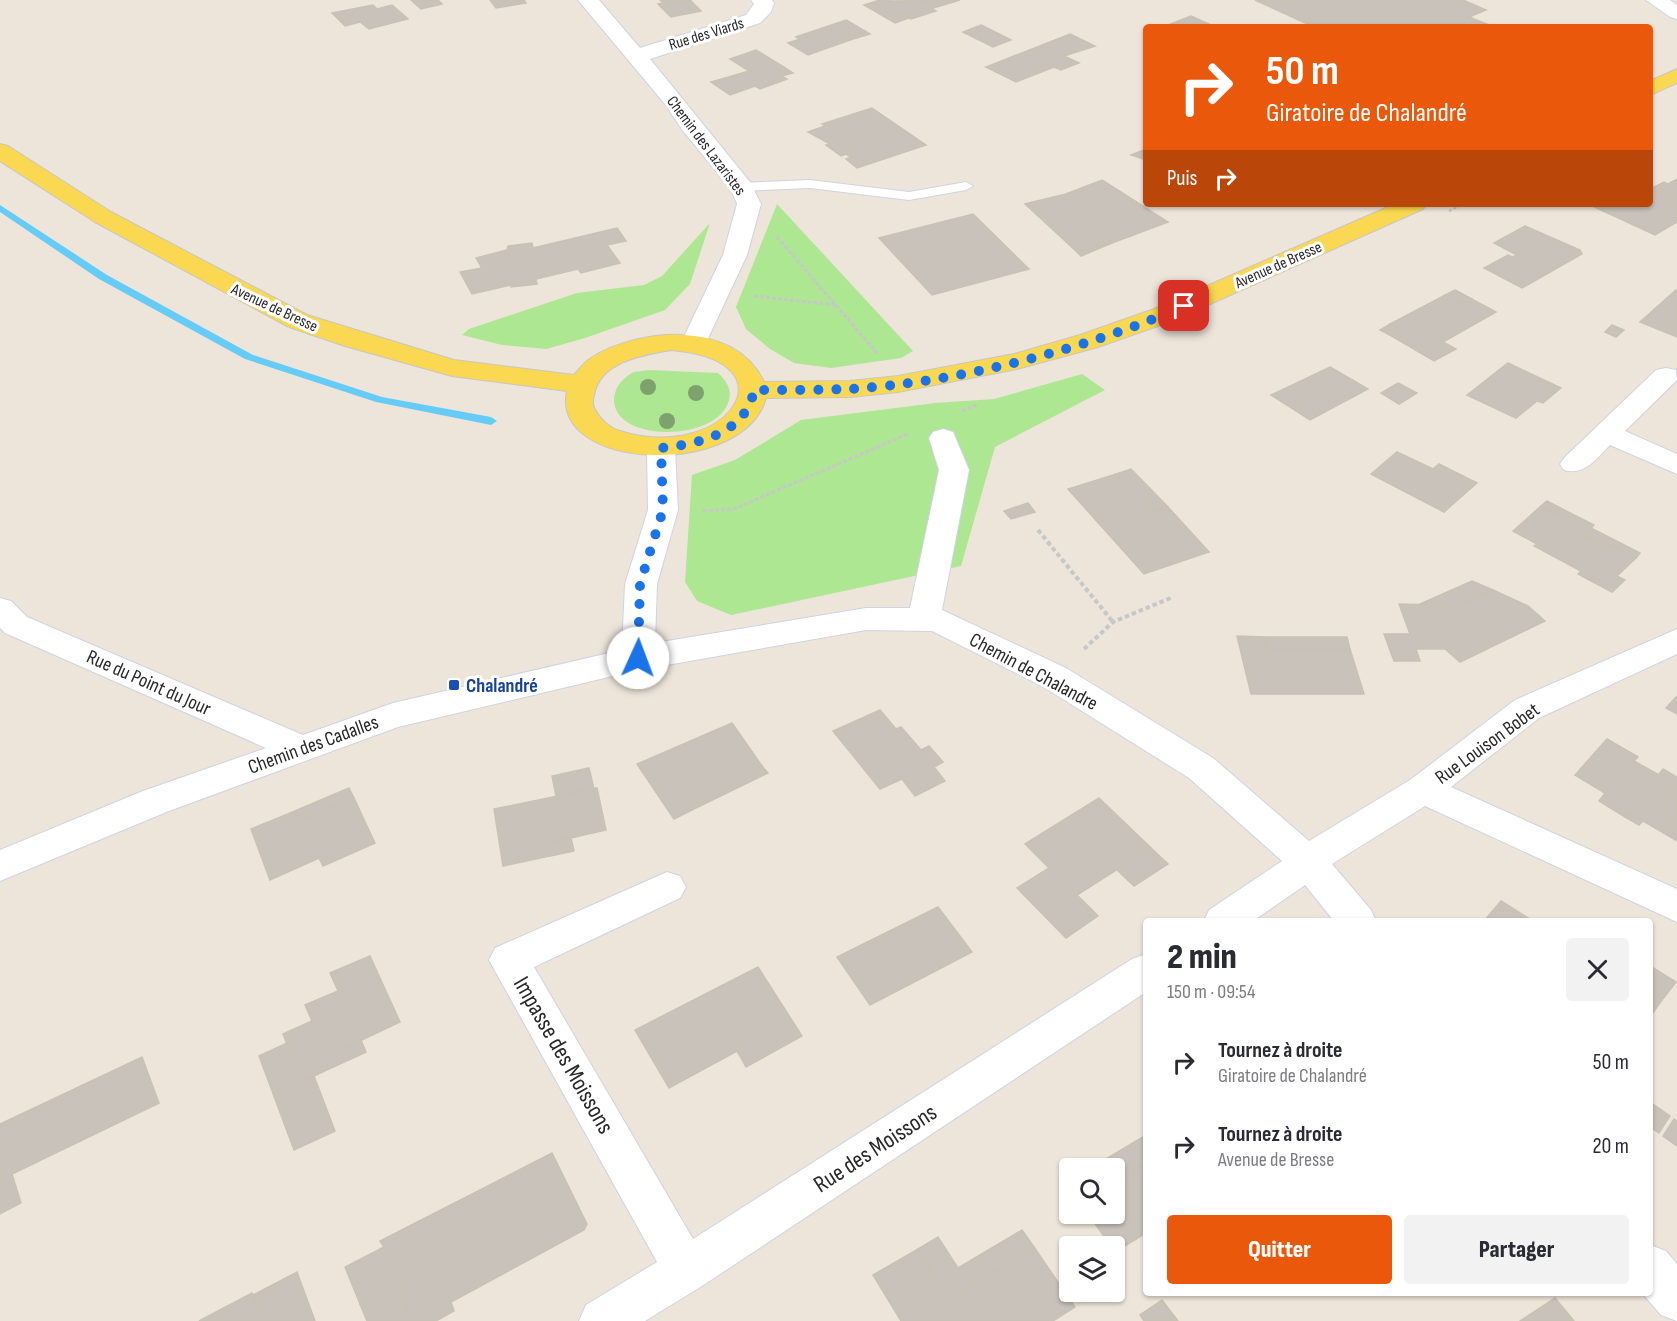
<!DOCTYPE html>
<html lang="fr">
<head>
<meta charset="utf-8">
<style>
  body { margin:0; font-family:"Sofia Sans Condensed",sans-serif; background:#f2f2f3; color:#2b2b33; height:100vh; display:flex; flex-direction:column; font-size:22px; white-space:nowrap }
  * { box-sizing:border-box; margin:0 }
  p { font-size:20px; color:#7c7c81 }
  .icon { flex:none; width:33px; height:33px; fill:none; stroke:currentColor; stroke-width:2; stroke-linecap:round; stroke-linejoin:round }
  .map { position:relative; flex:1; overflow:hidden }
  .drawer { position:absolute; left:1143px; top:918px; width:510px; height:378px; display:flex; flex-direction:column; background:#fff; border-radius:6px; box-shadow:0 2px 4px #0004 }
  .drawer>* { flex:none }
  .banner { position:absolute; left:1143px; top:24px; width:510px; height:183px; border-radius:6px; box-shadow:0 2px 4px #0004; background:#ea580c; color:#fff; overflow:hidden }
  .buttons { position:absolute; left:1059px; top:1158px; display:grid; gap:12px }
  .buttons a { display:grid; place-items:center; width:66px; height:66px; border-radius:6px; background:#fff; box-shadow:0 2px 4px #0004; font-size:30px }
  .pin { position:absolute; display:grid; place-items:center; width:51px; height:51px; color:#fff; margin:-26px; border-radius:12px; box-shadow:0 3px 9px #0006 }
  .me { position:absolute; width:66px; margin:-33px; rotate:2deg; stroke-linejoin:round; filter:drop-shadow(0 0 4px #0008) }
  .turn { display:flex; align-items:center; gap:21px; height:126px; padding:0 24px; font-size:27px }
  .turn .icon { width:78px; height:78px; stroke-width:2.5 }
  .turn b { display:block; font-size:42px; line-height:51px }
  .then { display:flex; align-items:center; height:57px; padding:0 24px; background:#0003; gap:12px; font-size:22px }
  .round { display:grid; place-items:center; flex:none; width:63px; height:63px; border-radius:6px; background:#f2f2f3 }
  .headline { display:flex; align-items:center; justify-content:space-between; height:102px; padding:0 24px }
  h1 { font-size:36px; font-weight:800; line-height:45px }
  .cta { display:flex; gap:12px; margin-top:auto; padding:12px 24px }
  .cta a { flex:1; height:69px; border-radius:6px; background:#ea580c; color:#fff; font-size:24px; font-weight:800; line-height:69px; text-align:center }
  .cta a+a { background:#f2f2f3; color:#2b2b33 }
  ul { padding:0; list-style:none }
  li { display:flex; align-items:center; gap:18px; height:84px; padding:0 24px }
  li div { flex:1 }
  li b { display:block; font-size:22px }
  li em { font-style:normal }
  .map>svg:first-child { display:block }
  .green { fill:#ade792 }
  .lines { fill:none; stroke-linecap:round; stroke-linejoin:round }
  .stream { fill:#65cbf7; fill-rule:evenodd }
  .building { fill:#c8c2ba; stroke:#c8c2b4; stroke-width:1.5 }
  .lane-casing { stroke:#cfd3e4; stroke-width:2 }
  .street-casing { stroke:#cfd3e4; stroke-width:2 }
  .primary-casing { stroke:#c7c7c7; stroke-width:2 }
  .path-far2 { stroke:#c7c7c7; stroke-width:2; stroke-dasharray:3 2; stroke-linecap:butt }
  .path-far1 { stroke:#c7c7c7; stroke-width:3; stroke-dasharray:4 2; stroke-linecap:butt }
  .path { stroke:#c7c7c7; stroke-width:4; stroke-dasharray:4.5 3; stroke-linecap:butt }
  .lane { fill:#fff; fill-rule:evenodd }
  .street { fill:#fff; fill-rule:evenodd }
  .primary { fill:#fad852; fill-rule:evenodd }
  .tree { fill:#7ea26e }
  .route { stroke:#1a73e8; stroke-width:10; stroke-dasharray:0 18 }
  .transit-dot { fill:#1a4fb4; stroke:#fff; stroke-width:2 }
  .labels { text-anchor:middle; stroke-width:6; stroke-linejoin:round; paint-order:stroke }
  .far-street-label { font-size:16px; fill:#292929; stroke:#fff }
  .street-label { font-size:20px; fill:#292929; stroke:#fff }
  .transit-label { font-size:20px; font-weight:bold; fill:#164399; stroke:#fff; text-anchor:start }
  .near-street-label { font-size:24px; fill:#292929; stroke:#fff }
</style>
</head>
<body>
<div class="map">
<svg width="1677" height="1321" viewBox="0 0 1677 1321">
  <rect width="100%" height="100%" fill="#ede5da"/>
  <g class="green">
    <polygon points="777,204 913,351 901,358 831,368 794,363 770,349 746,329 736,307"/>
    <polygon points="710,223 690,284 665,310 585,338 546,349 502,345 462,335 469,329 577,293 644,285 662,276"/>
    <path d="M650,370L718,373C730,384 734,395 725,409C707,436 646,439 623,419C607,404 614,383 632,373C636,371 644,371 650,370Z"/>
    <polygon points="1082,374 1105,390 995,447 961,566 731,615 697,601 685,582 692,475 735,460 801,420 935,403 994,399"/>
  </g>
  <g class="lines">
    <polygon class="stream" points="0,205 107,275 253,355 382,397 491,417 497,421 491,425 376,402 245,359 99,279 0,212"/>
  </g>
  <g class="building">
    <polygon points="411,0 438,0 442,4 421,9"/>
    <polygon points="490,0 524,0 526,3 496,8"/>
    <polygon points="660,0 690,0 701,11 671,17 658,4 663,3"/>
    <polygon points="880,0 892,1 960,0 906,16 909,18 895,23 864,5"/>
    <polygon points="1255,0 1463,0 1486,10 1469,17 1494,27 1314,27"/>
    <polygon points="373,5 377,9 392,5 408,19 369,29 360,22 345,26 332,13"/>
    <polygon points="931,8 936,11 911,19 906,16"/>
    <polygon points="1191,16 1213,26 1163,27"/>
    <polygon points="846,20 865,31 849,36 850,40 808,55 788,43 800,39 796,37"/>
    <polygon points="981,25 1011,40 993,47 963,32"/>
    <polygon points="865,31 870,34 850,40 849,36"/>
    <polygon points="1070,34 1095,46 1064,56 1079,63 1061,70 1054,67 1016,82 986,67"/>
    <polygon points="756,50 784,67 773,71 787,79 760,89 755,86 730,95 711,82 749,71 730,59"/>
    <polygon points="784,67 793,73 782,76 773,71"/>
    <polygon points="872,108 926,145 857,168 846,159 851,157 846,154 841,156 826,145 830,144 808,132 825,126 822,124"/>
    <polygon points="1146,149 1146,160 1131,155"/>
    <polygon points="1677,179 1677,222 1655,235 1588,204 1650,204 1650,189 1664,182 1668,184"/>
    <polygon points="1102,180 1168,222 1112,243 1077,252 1025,204 1066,194"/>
    <polygon points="973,214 1029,269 932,295 879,238"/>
    <polygon points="1525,226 1580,250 1582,254 1522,288 1484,268 1508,255 1512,257 1517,255 1494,243"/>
    <polygon points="617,228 626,241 607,245 620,263 581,273 578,269 536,279 537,284 511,287 511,285 472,294 460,272 482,268 476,258 507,250 508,246 532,243 533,248"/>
    <polygon points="1112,243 1081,256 1077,252"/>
    <polygon points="1455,290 1472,299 1462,305 1445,295"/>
    <polygon points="1676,290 1677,337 1640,322"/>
    <polygon points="1445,295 1462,305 1472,299 1496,312 1443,342 1456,349 1434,361 1395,338 1405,333 1390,324"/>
    <polygon points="1390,324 1405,333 1395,338 1380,330"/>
    <polygon points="1612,325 1624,330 1616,337 1605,332"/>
    <polygon points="1508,363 1561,388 1543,403 1537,401 1516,418 1467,395"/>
    <polygon points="1330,367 1368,389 1310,420 1271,395"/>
    <polygon points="1398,383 1417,393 1399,404 1381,393"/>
    <polygon points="1397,452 1433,469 1470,489 1444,512 1371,474"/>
    <polygon points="1439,464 1477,483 1470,489 1433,469"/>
    <polygon points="1131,469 1168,507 1153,512 1116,474"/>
    <polygon points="1116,474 1153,512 1168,507 1209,552 1144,574 1068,489"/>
    <polygon points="1547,501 1570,513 1565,518 1541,506"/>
    <polygon points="1028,503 1035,512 1011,519 1004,511"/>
    <polygon points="1541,506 1565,518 1570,513 1594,525 1584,536 1607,548 1610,545 1636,558 1617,576 1625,580 1612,592 1578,574 1581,571 1534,546 1537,544 1513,531"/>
    <polygon points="1591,528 1640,553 1636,558 1610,545 1607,548 1584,536"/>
    <polygon points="1472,581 1493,590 1446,611 1439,605 1420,604"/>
    <polygon points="1493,590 1528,606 1545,621 1460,662 1445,649 1416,649 1420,661 1394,661 1384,634 1410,634 1399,604 1439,605 1446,611"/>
    <polygon points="1237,636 1264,637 1267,649 1350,649 1364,694 1251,694"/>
    <polygon points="1264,637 1347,637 1350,649 1267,649"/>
    <polygon points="1676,697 1677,697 1677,714 1666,708"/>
    <polygon points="880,710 896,729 901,727 921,750 929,746 943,762 934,767 945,781 915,796 902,779 880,789 833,731"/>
    <polygon points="732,723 762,766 694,798 700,806 674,819 637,764"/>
    <polygon points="1607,739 1638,757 1634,761 1659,775 1655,779 1677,791 1677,841 1628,812 1625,817 1599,801 1605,793 1575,775"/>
    <polygon points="762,766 768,773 700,806 694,798"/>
    <polygon points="589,768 594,789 556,796 552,776"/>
    <polygon points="1663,769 1677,777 1677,791 1655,779"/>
    <polygon points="349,788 354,798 299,821 295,811"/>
    <polygon points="597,788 606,830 549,843 550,856 503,866 494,809"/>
    <polygon points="354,798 375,843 323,866 319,858 270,880 251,829 295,811 299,821"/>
    <polygon points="1099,798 1151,848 1077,895 1098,916 1066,938 1017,888 1049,868 1025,844"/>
    <polygon points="1628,812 1643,821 1639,825 1625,817"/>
    <polygon points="571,838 574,851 550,856 549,843"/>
    <polygon points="1151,848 1168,864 1134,886 1116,869"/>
    <polygon points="1501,901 1533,921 1484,921"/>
    <polygon points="938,907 972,952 870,1005 837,957"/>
    <polygon points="370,956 400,1022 324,1058 329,1069 302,1082 283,1034 312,1021 305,1005 338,991 330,973"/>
    <polygon points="1650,966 1676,982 1662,1000 1650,992"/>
    <polygon points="758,967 802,1036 746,1067 737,1051 669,1088 635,1030"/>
    <polygon points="1650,992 1662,1000 1650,1017"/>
    <polygon points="361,1040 366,1052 329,1069 324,1058"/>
    <polygon points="287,1043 302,1082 314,1076 335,1131 294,1150 259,1056"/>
    <polygon points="142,1057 159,1103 12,1174 21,1203 0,1214 0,1124"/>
    <polygon points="1650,1102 1670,1116 1659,1133 1650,1127"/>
    <polygon points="1674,1119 1677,1121 1677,1146 1663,1136"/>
    <polygon points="1146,1135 1146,1163 1125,1175 1111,1156"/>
    <polygon points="552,1153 587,1224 584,1230 451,1302 454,1311 436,1321 412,1321 397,1283 360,1304 345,1267 384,1247 380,1241"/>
    <polygon points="1111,1156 1125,1175 1146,1163 1146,1233 1115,1252 1114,1246 1111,1246 1088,1214 1114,1214 1114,1168 1089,1168"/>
    <polygon points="1022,1230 1034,1247 950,1299 918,1249 938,1237 958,1268"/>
    <polygon points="1034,1247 1075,1307 1053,1321 901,1321 873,1275 918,1249 950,1299"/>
    <polygon points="297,1272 315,1321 263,1321 253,1295"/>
    <polygon points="397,1283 412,1321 367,1321 360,1304"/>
    <polygon points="252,1293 263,1321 199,1321"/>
    <polygon points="1555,1298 1574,1321 1520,1321"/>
    <polygon points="1162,1300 1178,1321 1144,1321 1140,1315"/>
  </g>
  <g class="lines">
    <defs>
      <polygon id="lane" points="810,180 909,192 966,182 973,186 966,190 909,200 810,188 742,191 735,187 742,183"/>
      <g id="street">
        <polygon points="578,0 599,0 640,48 746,15 754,4 751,0 772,0 774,3 771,12 760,23 650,59 750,182 761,204 747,255 703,349 694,351 685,349 681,343 723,255 737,204 731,189 683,131 665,104"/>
        <polygon points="1646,0 1670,0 1677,5 1677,19 1670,17"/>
        <path d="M1666,368L1676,370L1677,380L1625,431L1677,454V474L1610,445C1596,459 1585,476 1564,470L1560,464L1564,458L1656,370Z"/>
        <polygon points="943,429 953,432 969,470 942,610 1066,668 1213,758 1309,841 1410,780 1515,700 1677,629 1677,654 1539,718 1451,787 1677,889 1677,922 1425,806 1332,864 1371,910 1376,921 1334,921 1305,885 1253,921 1204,921 1209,910 1282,861 1189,778 1042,686 932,631 866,630 638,670 398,727 169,811 0,881 0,850 143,791 266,748 5,633 0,628 0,598 11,601 27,617 303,735 393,703 622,650 625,584 648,510 647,448 651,442 661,439 671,442 675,448 678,510 657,584 655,643 866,608 910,608 939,470 929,438 933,432"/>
        <polygon points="667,872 680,876 686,887 680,898 534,967 693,1239 1132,959 1146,954 1146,992 702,1286 645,1321 579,1321 586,1305 657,1262 489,960 495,948"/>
        <polygon points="1650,1245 1666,1251 1677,1264 1677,1321 1661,1315 1642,1293 1650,1293"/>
      </g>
      <g id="primary">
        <polygon points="1677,69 1677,83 1650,95 1650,81"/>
        <path d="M0,144L8,146L111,212L307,315L454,360L574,375C579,370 584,362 591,358C640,327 735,320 764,382L850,381L898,376L1014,354L1080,335L1154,309L1395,204H1427L1423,209L1172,321L1098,347L1017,369L898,392L850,397L766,398C743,479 550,471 567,391L452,376L345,346L289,327L95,222L0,161ZM671,350C799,361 725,464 620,431C609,428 599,418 594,408C592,403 593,400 594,395C600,361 643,355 671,350Z"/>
      </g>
    </defs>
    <use href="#lane" class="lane-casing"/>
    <use href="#street" class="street-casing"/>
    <use href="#primary" class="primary-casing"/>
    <polyline class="path-far2" points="1449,211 1464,204"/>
    <g class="path-far1">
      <polyline points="777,237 878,354"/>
      <polyline points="754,296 836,305"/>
      <polyline points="962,411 977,405"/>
      <polyline points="703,511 734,509 908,434"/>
    </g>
    <g class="path">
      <polyline points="1038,530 1113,622"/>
      <polyline points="1084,649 1113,622 1173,597"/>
    </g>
    <use href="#lane" class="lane"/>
    <use href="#street" class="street"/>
    <use href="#primary" class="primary"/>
  </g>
  <g class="tree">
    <circle cx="648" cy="387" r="8"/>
    <circle cx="696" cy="393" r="8"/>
    <circle cx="667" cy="421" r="8"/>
  </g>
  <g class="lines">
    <path class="route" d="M638,658L640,584L663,510L661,448C698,444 746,434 754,390C785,390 818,390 849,389C955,383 1088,349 1184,306"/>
  </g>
  <rect class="transit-dot" x="448" y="679" width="12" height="12" rx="3"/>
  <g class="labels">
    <g class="far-street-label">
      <text transform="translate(706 33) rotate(-17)" y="6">Rue des Viards</text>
      <text transform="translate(707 145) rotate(53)" y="6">Chemin des Lazaristes</text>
      <text transform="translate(1278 264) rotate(-24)" y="6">Avenue de Bresse</text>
      <text transform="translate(275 307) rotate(25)" y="6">Avenue de Bresse</text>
    </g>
    <g class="street-label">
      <text transform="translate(1034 671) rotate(28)" y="7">Chemin de Chalandre</text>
      <text transform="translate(149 682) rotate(24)" y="7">Rue du Point du Jour</text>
      <text transform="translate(1487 743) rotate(-36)" y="7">Rue Louison Bobet</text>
      <text transform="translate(313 744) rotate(-20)" y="7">Chemin des Cadalles</text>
    </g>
    <g class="transit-label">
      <text x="466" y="692">Chalandré</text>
    </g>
    <g class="near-street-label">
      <text transform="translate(564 1055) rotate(60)" y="8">Impasse des Moissons</text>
      <text transform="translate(875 1148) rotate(-33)" y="8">Rue des Moissons</text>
    </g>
  </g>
</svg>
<div class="buttons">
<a><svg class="icon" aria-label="search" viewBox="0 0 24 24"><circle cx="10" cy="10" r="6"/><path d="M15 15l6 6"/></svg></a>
<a><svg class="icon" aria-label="layers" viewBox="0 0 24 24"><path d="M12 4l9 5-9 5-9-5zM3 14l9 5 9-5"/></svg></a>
</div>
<div class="pin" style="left:1184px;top:306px;background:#d93025"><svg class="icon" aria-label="arrive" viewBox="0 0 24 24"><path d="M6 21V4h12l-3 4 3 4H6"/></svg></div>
<svg class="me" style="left:638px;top:658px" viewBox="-20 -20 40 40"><circle r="19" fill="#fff"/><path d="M0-13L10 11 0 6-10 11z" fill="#1a73e8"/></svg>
<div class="banner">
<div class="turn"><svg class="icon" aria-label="right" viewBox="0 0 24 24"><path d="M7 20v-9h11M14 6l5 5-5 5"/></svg><div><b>50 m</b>Giratoire de Chalandré</div></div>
<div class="then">Puis<svg class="icon" aria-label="right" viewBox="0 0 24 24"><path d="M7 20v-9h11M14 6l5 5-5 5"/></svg></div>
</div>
<section class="drawer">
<div class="headline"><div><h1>2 min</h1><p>150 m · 09:54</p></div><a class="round"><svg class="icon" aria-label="close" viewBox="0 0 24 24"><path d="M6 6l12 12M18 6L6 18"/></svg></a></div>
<ul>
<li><svg class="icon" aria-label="right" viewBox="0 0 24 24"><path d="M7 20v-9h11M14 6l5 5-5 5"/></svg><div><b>Tournez à droite</b><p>Giratoire de Chalandré</p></div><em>50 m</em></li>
<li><svg class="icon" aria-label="right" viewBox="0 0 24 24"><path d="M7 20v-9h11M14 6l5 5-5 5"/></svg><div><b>Tournez à droite</b><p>Avenue de Bresse</p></div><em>20 m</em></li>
</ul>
<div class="cta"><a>Quitter</a><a>Partager</a></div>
</section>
</div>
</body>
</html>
